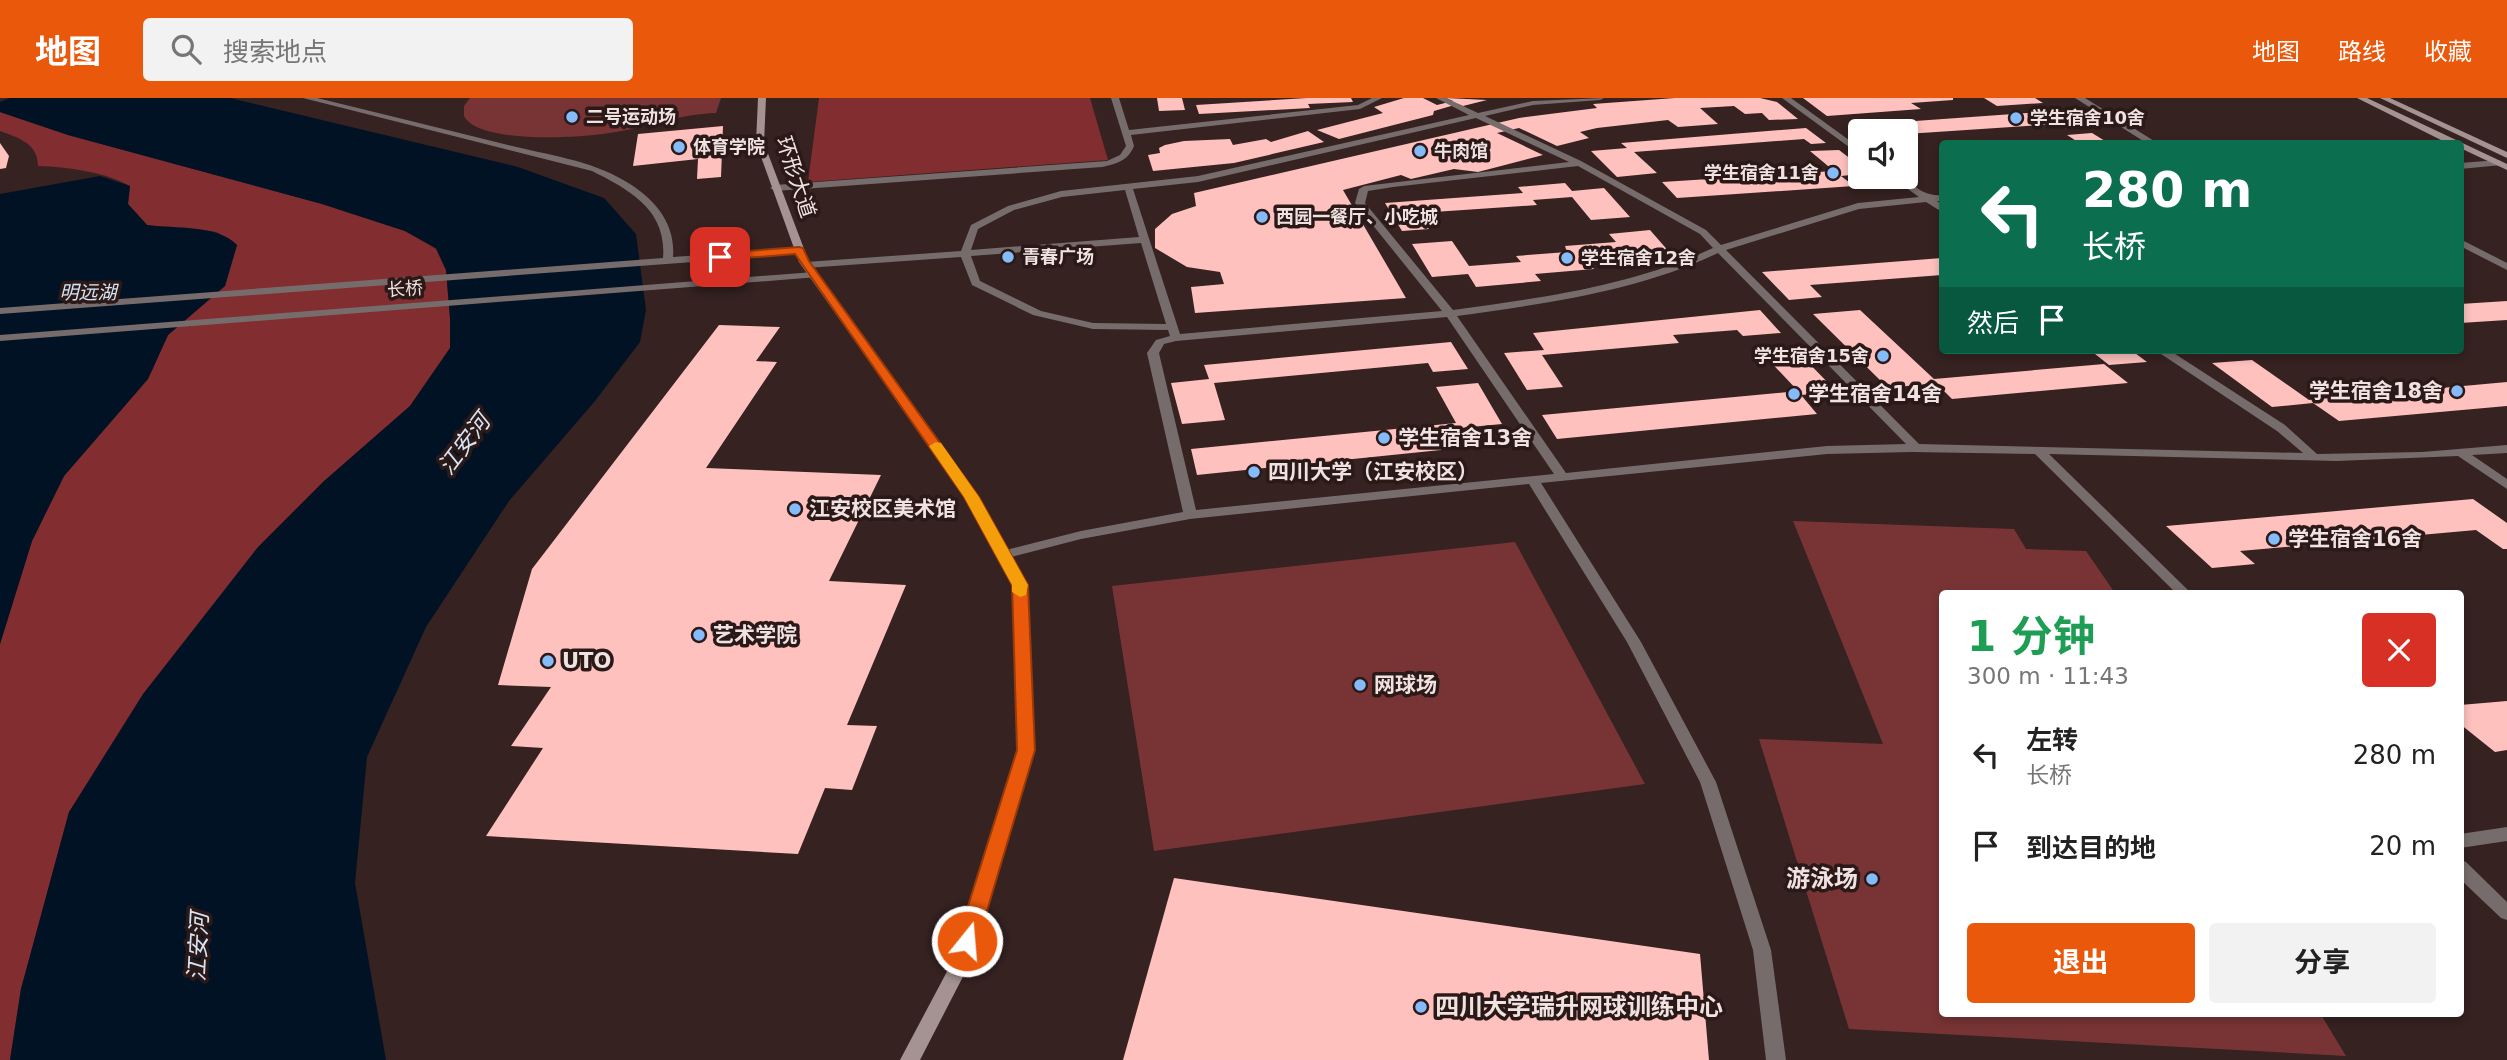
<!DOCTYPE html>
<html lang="zh">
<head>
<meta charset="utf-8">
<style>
  body { margin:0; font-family:"DejaVu Sans","Noto Sans SC",sans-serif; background:#f2f2f2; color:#222; height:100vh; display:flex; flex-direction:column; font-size:26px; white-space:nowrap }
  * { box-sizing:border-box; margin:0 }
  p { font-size:23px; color:#767676 }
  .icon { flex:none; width:38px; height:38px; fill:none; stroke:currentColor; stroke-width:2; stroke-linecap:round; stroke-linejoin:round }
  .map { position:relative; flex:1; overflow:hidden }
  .side { position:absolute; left:1939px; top:492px; width:525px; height:427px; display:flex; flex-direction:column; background:#fff; border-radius:7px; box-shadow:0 4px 10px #0003 }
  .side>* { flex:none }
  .guide { position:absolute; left:1939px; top:42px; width:525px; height:214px; border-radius:7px; box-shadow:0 4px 10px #0003; background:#0b6e4f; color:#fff; overflow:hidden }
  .tools { position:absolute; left:1848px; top:21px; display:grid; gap:14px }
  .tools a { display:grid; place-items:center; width:70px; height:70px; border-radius:7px; background:#fff; box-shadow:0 4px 10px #0003; font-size:35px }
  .pin { position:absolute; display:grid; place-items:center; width:60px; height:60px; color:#fff; margin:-30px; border-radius:14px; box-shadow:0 4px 10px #0006 }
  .me { position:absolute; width:77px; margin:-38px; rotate:17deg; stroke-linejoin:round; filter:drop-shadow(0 0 5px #0008) }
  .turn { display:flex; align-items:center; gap:24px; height:147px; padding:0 28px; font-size:32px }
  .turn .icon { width:91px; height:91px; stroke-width:2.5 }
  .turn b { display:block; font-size:49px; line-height:60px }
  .then { display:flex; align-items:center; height:66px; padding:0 28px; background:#0003; gap:14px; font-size:26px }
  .round { display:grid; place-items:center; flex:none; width:74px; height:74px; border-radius:7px; background:#f2f2f2 }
  .head { display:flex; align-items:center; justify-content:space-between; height:119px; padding:0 28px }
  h1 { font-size:42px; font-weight:700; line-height:52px; color:#1e9e55 }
  .button { display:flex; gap:14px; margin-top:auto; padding:14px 28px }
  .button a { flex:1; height:80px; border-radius:7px; background:#ea580c; color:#fff; font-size:28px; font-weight:700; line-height:80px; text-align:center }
  .button a+a { background:#f2f2f2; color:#222 }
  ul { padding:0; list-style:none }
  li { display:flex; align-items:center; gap:21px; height:91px; padding:0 28px }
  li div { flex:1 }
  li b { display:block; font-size:26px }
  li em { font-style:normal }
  header { display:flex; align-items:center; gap:42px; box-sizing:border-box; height:98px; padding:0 35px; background:#ea580c; color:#fff }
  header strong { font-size:33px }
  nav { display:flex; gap:38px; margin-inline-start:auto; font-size:24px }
  .search { width:490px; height:63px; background:#f2f2f2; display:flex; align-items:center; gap:18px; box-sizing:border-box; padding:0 24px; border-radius:7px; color:#767676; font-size:26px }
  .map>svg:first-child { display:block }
  .green { fill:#783435 }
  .forest { fill:#822d30 }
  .water { fill:#021225 }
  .building { fill:#fec1be }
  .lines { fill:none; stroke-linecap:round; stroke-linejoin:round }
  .street { fill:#776c6c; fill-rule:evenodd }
  .secondary { fill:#a49392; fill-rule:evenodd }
  .route { fill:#ea580c; stroke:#983908; stroke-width:2 }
  .slow { fill:#f59e0b }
  .poi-dot { fill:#85bbfb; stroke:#2b1918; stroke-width:2.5 }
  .labels { text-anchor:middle; stroke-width:7; stroke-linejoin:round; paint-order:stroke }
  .far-poi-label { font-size:18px; font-weight:bold; fill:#efe2e1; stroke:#2b1918; text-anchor:start }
  .far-street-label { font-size:18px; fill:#efe2e1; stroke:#2b1918 }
  .far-water-label { font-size:19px; font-style:italic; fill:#d5e4f6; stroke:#2b1918 }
  .street-label { font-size:21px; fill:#efe2e1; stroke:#2b1918 }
  .poi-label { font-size:21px; font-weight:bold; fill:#efe2e1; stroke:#2b1918; text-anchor:start }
  .water-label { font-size:23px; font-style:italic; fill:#d5e4f6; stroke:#2b1918 }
  .near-poi-label { font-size:24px; font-weight:bold; fill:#efe2e1; stroke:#2b1918; text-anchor:end }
</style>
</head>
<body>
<header>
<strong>地图</strong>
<div class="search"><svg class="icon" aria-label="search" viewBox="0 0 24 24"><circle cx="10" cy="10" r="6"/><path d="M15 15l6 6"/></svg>搜索地点</div>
<nav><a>地图</a><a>路线</a><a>收藏</a></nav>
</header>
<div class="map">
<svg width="2507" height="962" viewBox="0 0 2507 962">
  <rect width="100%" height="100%" fill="#352221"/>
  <g class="green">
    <path d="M470,0H721L716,15C679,16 646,30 609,35C580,40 478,46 464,18V8Z"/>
    <polygon points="1793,423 2014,431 2026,451 2086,453 2115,495 1942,495 1942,915 2320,915 2346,958 1849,931 1759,641 1883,646"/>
    <polygon points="1515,444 1645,686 1154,753 1112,488"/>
  </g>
  <g class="forest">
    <polygon points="819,0 1090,0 1108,62 808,84"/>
    <path d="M0,14L68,37L322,106L405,133L436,151L446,172L450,220V250L410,308L323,384L69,714L21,891L10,962H0V546L32,443L64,378L148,281L168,237L225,188L237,147L216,134L147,127L128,106L130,88C105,74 67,69 38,68C38,45 18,40 0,33Z"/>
  </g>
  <g class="water">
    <polygon points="10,0 230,0 518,69 604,100 636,136 646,212 640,244 595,303 509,403 426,529 367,659 355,785 386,962 10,962 21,891 69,714 143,596 258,449 323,384 410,308 450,250 450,220 446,172 436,150 405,133 322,106 68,37 0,14 0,4"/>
    <path d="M100,78L130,88L128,106L147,127C175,131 217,126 237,147L225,188L168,237L148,281L64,378L32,443L0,546V96Z"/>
  </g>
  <g class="building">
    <polygon points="1157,0 1182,0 1185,12 1159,13"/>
    <polygon points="1307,0 1351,0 1353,4 1308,6 1310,10 1199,16 1196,7"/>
    <polygon points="1404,0 1423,0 1437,7 1453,3 1446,0 1487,2 1463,8 1458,6 1434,13 1433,17 1339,41 1317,32 1383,15 1374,9"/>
    <polygon points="1675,0 1760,0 1777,4 1798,21 1769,22 1762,15 1745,16 1734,8 1700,10 1718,26 1678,29 1668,22 1597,30 1580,34 1589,40 1557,48 1519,30 1497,35 1543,57 1478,74 1454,71 1411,81 1401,77 1343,92 1406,200 1195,215 1191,189 1224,186 1220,174 1187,169 1155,150 1155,131 1172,116 1196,108 1194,95 1519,20 1597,10 1593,6"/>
    <polygon points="1803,0 1953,0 1953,2 1911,5 1921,11 1827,18"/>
    <polygon points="1984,0 2035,0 2043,5 1997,8"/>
    <polygon points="2056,13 2084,30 2067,31 2058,26 1906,36 1906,33 1883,33 1873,26"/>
    <polygon points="723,28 721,79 697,81 698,61 633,68 638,36"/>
    <polygon points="1806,30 1826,45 1811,46 1804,41 1634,54 1657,75 1617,79 1591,53 1627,50 1621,45"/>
    <polygon points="1308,33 1324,44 1234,65 1153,73 1148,57 1160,55 1159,50 1165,47 1184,43 1230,41 1233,47 1266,41 1271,44"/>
    <polygon points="2092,35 2110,46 2081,46 2067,37"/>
    <polygon points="0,45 9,58 6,70 0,71"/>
    <polygon points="1839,52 1860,68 1860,76 1841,78 1854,88 1677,100 1662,84 1834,73 1810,53"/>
    <polygon points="1565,85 1572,93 1604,90 1630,119 1591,122 1572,99 1533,102 1537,107 1419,115 1429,131 1402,133 1385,105 1523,95 1518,89"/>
    <polygon points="1650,132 1671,156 1587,163 1594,171 1535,176 1541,183 1476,189 1468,176 1432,179 1412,146 1452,143 1469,168 1521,164 1516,158 1567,154 1565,148 1616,144 1609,136"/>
    <polygon points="1942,160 1942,177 1810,187 1822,199 1789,202 1762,174"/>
    <polygon points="2507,203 2507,222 2460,225 2460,206"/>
    <polygon points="1760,212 1781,235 1743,238 1737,232 1673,237 1679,245 1542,257 1563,289 1527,292 1504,255 1544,252 1533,235"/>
    <polygon points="1860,212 1934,281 2104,266 2128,285 1952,301 1936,285 1888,290 1813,216"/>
    <polygon points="719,227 780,229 756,263 777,264 706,370 881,377 829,483 906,487 847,627 877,628 852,692 825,690 798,756 486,738 543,650 511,648 551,589 498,587 532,471"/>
    <polygon points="1451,244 1468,271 1433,274 1428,265 1214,285 1225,322 1182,326 1171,285 1209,281 1204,267"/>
    <polygon points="2090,252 2131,252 2147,264 2109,267"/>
    <polygon points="1797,253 1837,294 1801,297 1817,316 1557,341 1542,317 1798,293 1763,256"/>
    <polygon points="2252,262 2309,302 2507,284 2507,308 2339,323 2313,305 2272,309 2212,265"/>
    <polygon points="1478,285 1502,326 1460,330 1470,349 1197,377 1191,351 1456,325 1436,289"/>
    <polygon points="2473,401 2507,425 2507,451 2503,451 2476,432 2240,453 2255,466 2212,470 2166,428"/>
    <polygon points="2507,603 2507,652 2495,654 2460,626 2460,607"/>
    <polygon points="1174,780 1700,856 1709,962 1123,962"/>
  </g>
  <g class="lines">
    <g class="street">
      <path d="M303,0H317C381,16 445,31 508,47C548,57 590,62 625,83C654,100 676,125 673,159L799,150L804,153L799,156L0,216V210L663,160C667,112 630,92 592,73Z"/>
      <path d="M1111,0H1119L1129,32L1358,7L1372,0H1382L1360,11L1131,37L1134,48C1128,63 1116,66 1102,69L775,93L770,90L775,87L1107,63L1120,57L1126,48Z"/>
      <path d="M1436,0H1446L1478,15L1533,3L1604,0L1600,2L1533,7L1485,18L1581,63L1706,132L1721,147L1858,105L1919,99L1891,79C1914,79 1916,99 1942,97V103H1937L1942,107V114L1926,104L1859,111L1726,152L1919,346L2303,355L2277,333L2155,252H2169L2285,327L2317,356L2422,354L2507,347V355L2472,357L2507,381V391L2458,358L2337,363L2049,356L2191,495H2176L2035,356L1912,354L1827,356L1541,385L1641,544L1716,684L1771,852L1786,962H1766L1753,852L1700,684L1627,544L1529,386L1190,421L1081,441L1003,461L998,460L996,457L998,454L1081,433L1183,414L1147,255L1156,242L1170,238L1168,232L1093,231L1033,217L972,187L961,159L806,170L801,167L806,164L961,153L971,127L1008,108L1061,93L1198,78L1469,17ZM1476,20L1569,64L1364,88L1359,91L1355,105L1442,213L1180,236L1133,91L1198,84ZM1578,68L1700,136L1713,150C1632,188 1541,200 1453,212L1365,105L1368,93L1393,89ZM1125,92L1139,139L971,152L978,131L1014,112L1062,99ZM1141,145L1166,226L1093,225L1041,213L980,183L971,158ZM1718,155L1906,346L1827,348L1566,375L1457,218C1543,206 1639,193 1718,155ZM1447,219L1554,376L1196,412L1159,255L1164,246L1176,243Z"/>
      <polygon points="1782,0 1791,0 1860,50 1860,57"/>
      <polygon points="2075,0 2085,0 2159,46 2148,46"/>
      <polygon points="2499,62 2503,65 2502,67 2460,71 2460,65"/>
      <polygon points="2460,141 2507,165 2507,172 2460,148"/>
      <polygon points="814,174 818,175 818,179 0,243 0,237"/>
      <polygon points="2507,729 2507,743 2460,750 2460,736"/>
      <polygon points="2460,762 2466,764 2507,804 2507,822 2501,820 2460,781"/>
    </g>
    <g class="secondary">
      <polygon points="758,0 766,0 764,45 809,164 978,399 1027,487 1034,652 969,867 920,962 900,962 951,866 1018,652 1013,487 966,399 799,164 756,45"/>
      <polygon points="2357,0 2367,0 2507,66 2507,72 2460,50 2460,46 2449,46"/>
      <polygon points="2380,0 2390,0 2507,54 2507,60"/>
    </g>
  </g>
  <polygon class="route" points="799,149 803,150 809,163 979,399 1028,487 1035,652 978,843 975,849 967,852 960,849 957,843 1017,652 1012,487 964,399 795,156 720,162 715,159 720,155"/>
  <polygon class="slow" points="936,344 941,345 979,399 1028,487 1026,497 1020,499 1012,494 1012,487 964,399 929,348"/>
  <g class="poi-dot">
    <circle cx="572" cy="19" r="7"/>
    <circle cx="2016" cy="20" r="7"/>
    <circle cx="679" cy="49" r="7"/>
    <circle cx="1420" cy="53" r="7"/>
    <circle cx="1833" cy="75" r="7"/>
    <circle cx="1262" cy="119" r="7"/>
    <circle cx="1008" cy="159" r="7"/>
    <circle cx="1567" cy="160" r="7"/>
    <circle cx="1883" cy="258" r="7"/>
    <circle cx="2457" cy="293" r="7"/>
    <circle cx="1794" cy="296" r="7"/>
    <circle cx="1384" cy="340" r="7"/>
    <circle cx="1254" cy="374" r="7"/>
    <circle cx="795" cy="411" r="7"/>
    <circle cx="2274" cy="441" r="7"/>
    <circle cx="699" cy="537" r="7"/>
    <circle cx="548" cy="563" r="7"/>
    <circle cx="1360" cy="587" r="7"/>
    <circle cx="1872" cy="781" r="7"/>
    <circle cx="1421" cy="909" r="7"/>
  </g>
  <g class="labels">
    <g class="far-poi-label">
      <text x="586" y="25">二号运动场</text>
      <text x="2030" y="26">学生宿舍10舍</text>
      <text x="693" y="55">体育学院</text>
      <text x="1434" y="59">牛肉馆</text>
      <text x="1819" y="81" text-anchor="end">学生宿舍11舍</text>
      <text x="1276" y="125">西园一餐厅、小吃城</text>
      <text x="1022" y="165">青春广场</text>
      <text x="1581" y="166">学生宿舍12舍</text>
      <text x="1869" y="264" text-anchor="end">学生宿舍15舍</text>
    </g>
    <g class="far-street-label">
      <text transform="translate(405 191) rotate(-4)" y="6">长桥</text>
    </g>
    <g class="far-water-label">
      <text x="88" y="201">明远湖</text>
    </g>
    <g class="street-label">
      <text transform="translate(796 79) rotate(72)" y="7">环形大道</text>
    </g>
    <g class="poi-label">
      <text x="2443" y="300" text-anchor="end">学生宿舍18舍</text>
      <text x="1808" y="303">学生宿舍14舍</text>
      <text x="1398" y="347">学生宿舍13舍</text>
      <text x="1268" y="381">四川大学（江安校区）</text>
      <text x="809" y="418">江安校区美术馆</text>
      <text x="2288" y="448">学生宿舍16舍</text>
      <text x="713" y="544">艺术学院</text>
      <text x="562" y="570">UTO</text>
      <text x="1374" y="594">网球场</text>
    </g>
    <g class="water-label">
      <text transform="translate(464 346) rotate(-53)" y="8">江安河</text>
      <text transform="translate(198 849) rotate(-87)" y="8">江安河</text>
    </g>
    <g class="near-poi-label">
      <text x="1858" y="789">游泳场</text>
      <text x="1435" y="917" text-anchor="start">四川大学瑞升网球训练中心</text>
    </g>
  </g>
</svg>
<div class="tools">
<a><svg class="icon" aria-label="sound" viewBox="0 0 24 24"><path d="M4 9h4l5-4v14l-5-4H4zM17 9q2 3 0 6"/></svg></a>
</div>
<div class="pin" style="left:720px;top:159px;background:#d93025"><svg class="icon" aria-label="arrive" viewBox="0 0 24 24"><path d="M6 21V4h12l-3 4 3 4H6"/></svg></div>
<svg class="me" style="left:967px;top:843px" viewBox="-20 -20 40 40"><circle r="17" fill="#ea580c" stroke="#fff" stroke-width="3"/><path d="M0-11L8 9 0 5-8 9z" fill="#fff"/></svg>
<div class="guide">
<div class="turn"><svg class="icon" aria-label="left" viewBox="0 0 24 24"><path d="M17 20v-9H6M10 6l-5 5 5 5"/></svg><div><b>280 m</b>长桥</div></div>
<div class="then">然后<svg class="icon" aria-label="arrive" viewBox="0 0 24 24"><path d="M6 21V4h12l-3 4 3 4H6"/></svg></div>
</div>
<section class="side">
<div class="head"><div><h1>1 分钟</h1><p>300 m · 11:43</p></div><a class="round" style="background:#d93025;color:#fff"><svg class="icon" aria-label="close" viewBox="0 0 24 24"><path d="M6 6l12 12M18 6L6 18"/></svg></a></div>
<ul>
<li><svg class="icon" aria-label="left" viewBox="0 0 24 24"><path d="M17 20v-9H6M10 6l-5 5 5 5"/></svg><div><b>左转</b><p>长桥</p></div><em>280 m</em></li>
<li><svg class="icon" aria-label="arrive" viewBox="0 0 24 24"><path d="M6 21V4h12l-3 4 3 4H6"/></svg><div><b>到达目的地</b></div><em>20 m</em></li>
</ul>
<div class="button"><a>退出</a><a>分享</a></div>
</section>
</div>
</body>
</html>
